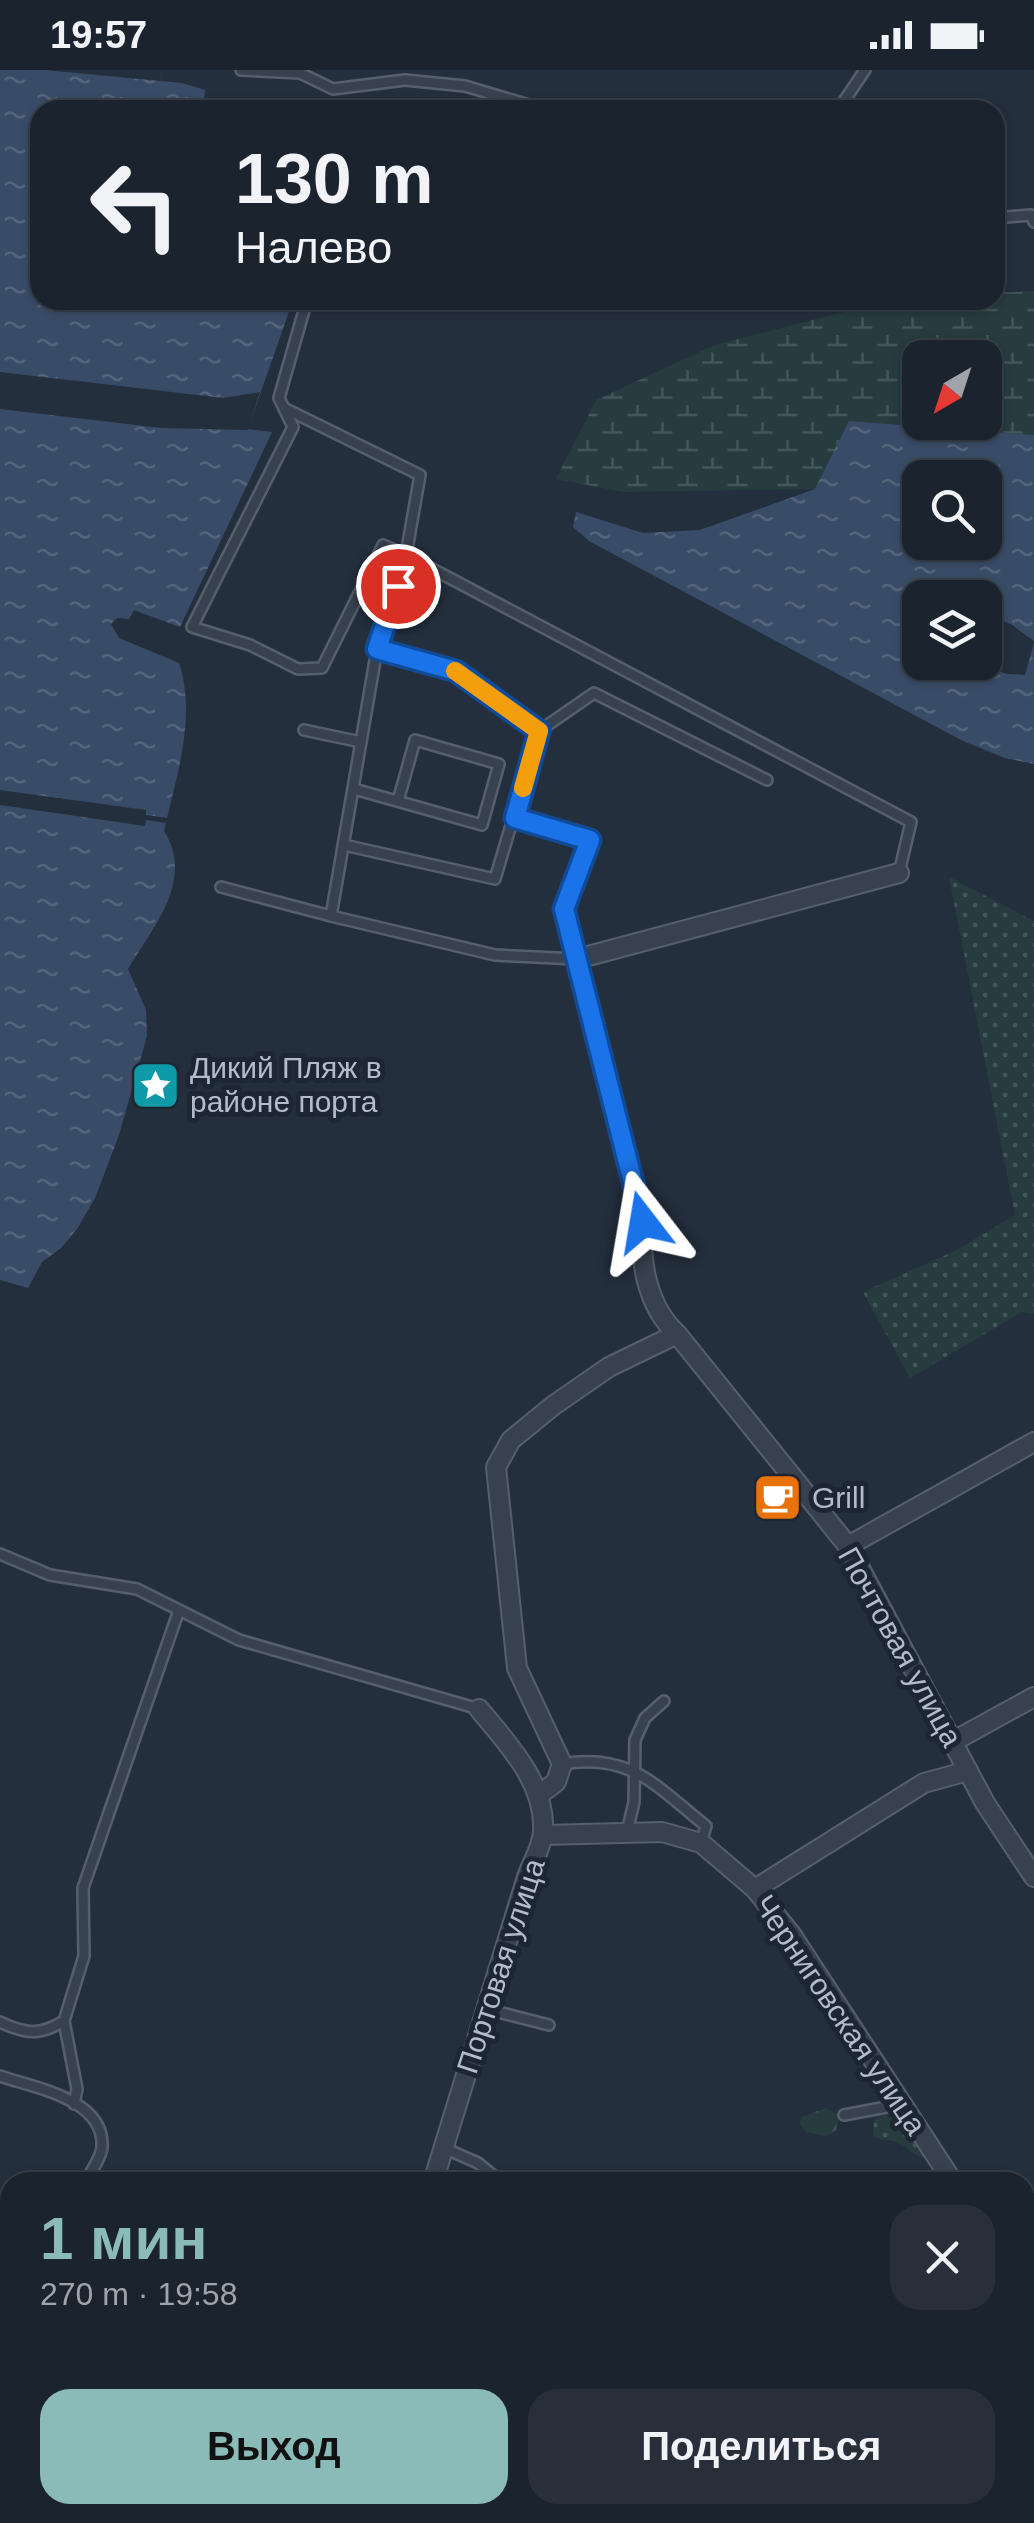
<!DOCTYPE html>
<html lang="ru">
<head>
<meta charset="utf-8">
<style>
  body { margin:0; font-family:Arial,sans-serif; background:#282f3a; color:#f1f3f6; height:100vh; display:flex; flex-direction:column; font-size:38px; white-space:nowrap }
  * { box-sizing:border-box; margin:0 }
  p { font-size:32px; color:#a0a4aa }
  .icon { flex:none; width:55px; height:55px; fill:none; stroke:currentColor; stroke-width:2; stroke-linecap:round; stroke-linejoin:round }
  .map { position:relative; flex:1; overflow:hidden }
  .sheet { position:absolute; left:0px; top:2102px; width:1035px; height:352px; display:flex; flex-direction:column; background:#1b232e; border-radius:30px 30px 0 0; box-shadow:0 2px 8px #0004,0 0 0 2px #39404a }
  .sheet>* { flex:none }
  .guide { position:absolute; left:30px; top:30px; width:975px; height:210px; border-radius:30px; box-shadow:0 2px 8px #0004,0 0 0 2px #39404a; background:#1b232e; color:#f1f3f6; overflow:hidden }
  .needle { width:65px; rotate:219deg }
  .buttons { position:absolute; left:902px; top:270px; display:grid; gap:20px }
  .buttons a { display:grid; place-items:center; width:100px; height:100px; border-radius:20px; background:#1b232e; box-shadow:0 2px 8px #0004,0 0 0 2px #39404a; font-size:50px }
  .pin { position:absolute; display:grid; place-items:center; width:85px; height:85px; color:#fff; margin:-42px; border:5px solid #fff; border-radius:50%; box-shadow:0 2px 10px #0007 }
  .me { position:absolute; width:110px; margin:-55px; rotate:346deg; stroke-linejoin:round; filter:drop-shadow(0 0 8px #0008) }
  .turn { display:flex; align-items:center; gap:35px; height:210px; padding:0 40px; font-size:45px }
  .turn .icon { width:130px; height:130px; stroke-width:2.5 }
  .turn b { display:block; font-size:70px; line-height:85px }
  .round { display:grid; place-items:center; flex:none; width:105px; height:105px; border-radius:30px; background:#282f3a }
  .head { display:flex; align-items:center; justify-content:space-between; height:170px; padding:0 40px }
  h1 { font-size:60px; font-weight:700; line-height:75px; color:#8bbbb9 }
  .button { display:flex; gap:20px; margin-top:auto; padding:20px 40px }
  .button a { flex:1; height:115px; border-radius:30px; background:#8bbbb9; color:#111; font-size:40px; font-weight:700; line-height:115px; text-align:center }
  .button a+a { background:#282f3a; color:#f1f3f6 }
  .status { display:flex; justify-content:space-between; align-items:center; height:70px; padding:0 50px; background:#1b232e; direction:ltr }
  .status svg { height:28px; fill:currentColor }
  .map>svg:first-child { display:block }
  .grass { fill:url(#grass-dots) }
  .forest { fill:url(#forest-firs) }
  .wetland { fill:url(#wetland-marsh); fill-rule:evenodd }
  .water { fill:url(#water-ripples); fill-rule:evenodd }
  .pier { fill:#242f3e }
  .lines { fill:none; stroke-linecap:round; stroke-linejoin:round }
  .service-casing { stroke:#565f6c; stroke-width:14 }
  .minor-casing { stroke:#565f6c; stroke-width:22 }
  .tertiary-casing { stroke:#565f6c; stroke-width:28 }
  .service { stroke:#38414e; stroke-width:9 }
  .minor { stroke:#38414e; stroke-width:18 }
  .tertiary { stroke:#38414e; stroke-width:22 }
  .route-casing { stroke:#114b97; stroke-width:25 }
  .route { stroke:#1a73e8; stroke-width:18 }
  .slow { stroke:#f59e0b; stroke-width:18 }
  .labels { text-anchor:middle; stroke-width:10; stroke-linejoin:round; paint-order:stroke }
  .poi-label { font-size:30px; fill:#b4bcc9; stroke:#1d2633; text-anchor:start }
  .street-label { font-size:30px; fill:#b4bcc9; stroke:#1d2633 }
</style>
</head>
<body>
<div class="status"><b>19:57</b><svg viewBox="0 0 49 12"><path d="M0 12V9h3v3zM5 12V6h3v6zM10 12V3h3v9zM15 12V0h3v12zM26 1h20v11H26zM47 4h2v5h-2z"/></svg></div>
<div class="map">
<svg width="1034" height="2453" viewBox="0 0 1034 2453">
  <defs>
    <pattern id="grass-dots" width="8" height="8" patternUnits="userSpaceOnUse" patternTransform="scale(2.5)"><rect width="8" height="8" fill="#263c3f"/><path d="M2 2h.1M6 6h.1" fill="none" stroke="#435659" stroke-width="1.8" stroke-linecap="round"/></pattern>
    <pattern id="forest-firs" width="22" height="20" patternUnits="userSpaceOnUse" patternTransform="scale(2.5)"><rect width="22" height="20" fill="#263c3f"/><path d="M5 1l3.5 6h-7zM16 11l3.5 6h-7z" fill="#435659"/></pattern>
    <pattern id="wetland-marsh" width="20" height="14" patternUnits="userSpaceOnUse" patternTransform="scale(2.5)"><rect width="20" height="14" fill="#263c3f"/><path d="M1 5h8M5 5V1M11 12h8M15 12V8" fill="none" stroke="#435659"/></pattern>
    <pattern id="water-ripples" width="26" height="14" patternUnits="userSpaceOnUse" patternTransform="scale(2.5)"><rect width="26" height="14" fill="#394c67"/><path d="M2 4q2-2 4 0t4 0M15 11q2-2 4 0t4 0" fill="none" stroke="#53647b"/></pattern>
  </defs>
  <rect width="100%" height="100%" fill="#242f3e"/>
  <g class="grass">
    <polygon points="949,807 1034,851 1034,1244 1022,1242 910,1308 863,1222 957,1180 1015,1145"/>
    <path d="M880,2046L898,2048L924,2088C913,2085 906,2075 896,2072C887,2069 882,2071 873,2066L874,2050Z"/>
  </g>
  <polygon class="forest" points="826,2038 839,2046 836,2060 826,2066 806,2062 800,2054 801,2047"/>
  <path class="wetland" d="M1034,221V365L849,351L816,419L624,422L556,409L596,330L715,275L891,230H995V223ZM920,288H985V352H920Z"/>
  <g class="water">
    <path d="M0,0H162L161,11L182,13L205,20L203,40H40V230H293L248,359L272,362L180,557L134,540L129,549L117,548L111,554L119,568L179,593C197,648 176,707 164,761C195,810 153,857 128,899L146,940L147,966L119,1065L95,1128L77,1159L61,1178L42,1192L28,1218L0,1210Z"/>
    <path d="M849,351L1034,365V571L1011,554L985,544V528H920V592L973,593L1007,604L1025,605L1034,573V694L1005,688L963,671L589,471L573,457L576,442L643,463L700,460L815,419ZM920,408H985V472H920Z"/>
  </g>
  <g class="pier">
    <polygon points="45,0 162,0 161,11"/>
    <polygon points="0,302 223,328 260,322 248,360 161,358 0,339"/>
    <polygon points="0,720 146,740 146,745 167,748 166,753 146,750 145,756 0,735"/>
  </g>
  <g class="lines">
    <defs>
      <g id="service">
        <polyline points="241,0 300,3 333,19 405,10 465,16 546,40"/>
        <polyline points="838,40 865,0"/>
        <polyline points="995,148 1031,145 1034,152"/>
        <polyline points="307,230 279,328 293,357 192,557 250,575 298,599 322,598 383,475 406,485"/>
        <polyline points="284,338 420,405 406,485 911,752 899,803"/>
        <polyline points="398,516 377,579 331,846 495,885 577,889 564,839 590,769 515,747"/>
        <polyline points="377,579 456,601 539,661 594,623 767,710"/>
        <polyline points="304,660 361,672"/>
        <polyline points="354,719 482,755 499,694 415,670 398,731"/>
        <polyline points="344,775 495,809 539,661"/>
        <polyline points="221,817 331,846"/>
        <polyline points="0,1484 50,1505 137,1519 239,1570 479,1639"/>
        <path d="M562,1694C631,1682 657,1717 706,1756L701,1773"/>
        <polyline points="627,1762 634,1732 635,1670 645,1648 664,1631"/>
        <polyline points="486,1939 549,1955"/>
        <polyline points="64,1951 77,2019 74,2034"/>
        <path d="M0,1952C26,1964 39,1966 64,1951L84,1886L83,1818L179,1540"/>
        <path d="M0,2006C35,2018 105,2029 102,2077C101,2088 91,2102 85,2112"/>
        <polyline points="844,2045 903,2034"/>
        <polyline points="444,2078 478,2093 501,2112"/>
        <polyline points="0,2278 10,2258"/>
        <polyline points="318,2445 326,2453"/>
        <polyline points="887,2445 892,2453"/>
      </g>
      <g id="minor">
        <path d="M899,803L577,889L643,1151C639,1191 647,1236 677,1264L848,1476L985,1733L1034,1807"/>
        <polyline points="848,1476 1034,1372"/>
        <polyline points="952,1672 1034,1627"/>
        <polyline points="539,1725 556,1712 562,1694 517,1598 496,1397 511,1370 554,1335 609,1297 677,1264"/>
        <polyline points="543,1765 662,1762 701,1773 755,1819 791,1864 953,2112"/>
        <polyline points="755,1819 924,1713 968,1701"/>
        <path d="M433,2112L527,1807C532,1793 542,1777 543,1762C546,1713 508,1674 479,1639"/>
        <polyline points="1025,2224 1034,2238"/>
        <polyline points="681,2445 687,2453"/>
        <polyline points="380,2453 380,2445"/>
      </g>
      <g id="tertiary">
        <polyline points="1025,2354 1034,2349"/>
        <polyline points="850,2453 864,2445"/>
      </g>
    </defs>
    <use href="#service" class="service-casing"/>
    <use href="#minor" class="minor-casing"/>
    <use href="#tertiary" class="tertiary-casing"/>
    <use href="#service" class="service"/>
    <use href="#minor" class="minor"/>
    <use href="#tertiary" class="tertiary"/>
  </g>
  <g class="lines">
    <defs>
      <polyline id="route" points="398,516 377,579 456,601 539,661 515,748 590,770 564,839 643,1152"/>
    </defs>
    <use href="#route" class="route-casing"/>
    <use href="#route" class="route"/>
    <polyline class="slow" points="455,601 539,661 523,718"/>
  </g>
  <defs>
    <symbol id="sight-square" viewBox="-11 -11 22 22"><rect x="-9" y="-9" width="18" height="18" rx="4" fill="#0f9aa8" stroke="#1d2633"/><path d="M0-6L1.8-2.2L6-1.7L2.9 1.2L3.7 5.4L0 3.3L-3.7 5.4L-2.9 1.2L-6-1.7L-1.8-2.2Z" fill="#fff"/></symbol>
    <symbol id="cafe-square" viewBox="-11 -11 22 22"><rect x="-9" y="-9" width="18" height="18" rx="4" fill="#e8710a" stroke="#1d2633"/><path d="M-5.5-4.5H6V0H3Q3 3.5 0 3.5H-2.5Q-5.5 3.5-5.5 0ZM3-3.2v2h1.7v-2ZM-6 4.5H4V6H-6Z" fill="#fff"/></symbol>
  </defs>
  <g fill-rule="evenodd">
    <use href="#sight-square" x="128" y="988" width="55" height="55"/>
    <use href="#cafe-square" x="750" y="1400" width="55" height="55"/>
  </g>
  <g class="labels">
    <g class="poi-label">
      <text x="190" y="1008">Дикий Пляж в<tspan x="190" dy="34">районе порта</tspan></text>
      <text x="812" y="1438">Grill</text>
    </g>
    <g class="street-label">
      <text transform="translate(900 1577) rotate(61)" y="10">Почтовая улица</text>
      <text transform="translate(501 1896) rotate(-72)" y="10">Портовая улица</text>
      <text transform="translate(840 1945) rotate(56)" y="10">Черниговская улица</text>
    </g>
  </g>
</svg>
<div class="buttons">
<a><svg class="needle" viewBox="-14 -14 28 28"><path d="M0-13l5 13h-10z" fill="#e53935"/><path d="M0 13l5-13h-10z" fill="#a0a4aa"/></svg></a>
<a><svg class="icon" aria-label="search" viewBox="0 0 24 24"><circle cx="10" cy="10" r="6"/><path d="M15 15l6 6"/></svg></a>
<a><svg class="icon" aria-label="layers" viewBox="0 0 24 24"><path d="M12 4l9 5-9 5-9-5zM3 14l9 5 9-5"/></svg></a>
</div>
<div class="pin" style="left:398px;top:516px;background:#d93025"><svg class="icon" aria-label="arrive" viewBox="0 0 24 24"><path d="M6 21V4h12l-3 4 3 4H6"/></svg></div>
<svg class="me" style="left:643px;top:1152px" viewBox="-20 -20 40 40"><path d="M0-17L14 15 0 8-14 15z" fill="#1a73e8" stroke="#fff" stroke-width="4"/></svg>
<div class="guide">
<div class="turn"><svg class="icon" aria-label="left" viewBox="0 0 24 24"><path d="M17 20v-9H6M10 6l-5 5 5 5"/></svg><div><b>130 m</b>Налево</div></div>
</div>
<section class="sheet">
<div class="head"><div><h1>1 мин</h1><p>270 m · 19:58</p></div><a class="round"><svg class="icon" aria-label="close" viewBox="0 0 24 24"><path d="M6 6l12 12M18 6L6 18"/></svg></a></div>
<div class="button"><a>Выход</a><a>Поделиться</a></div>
</section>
</div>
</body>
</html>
